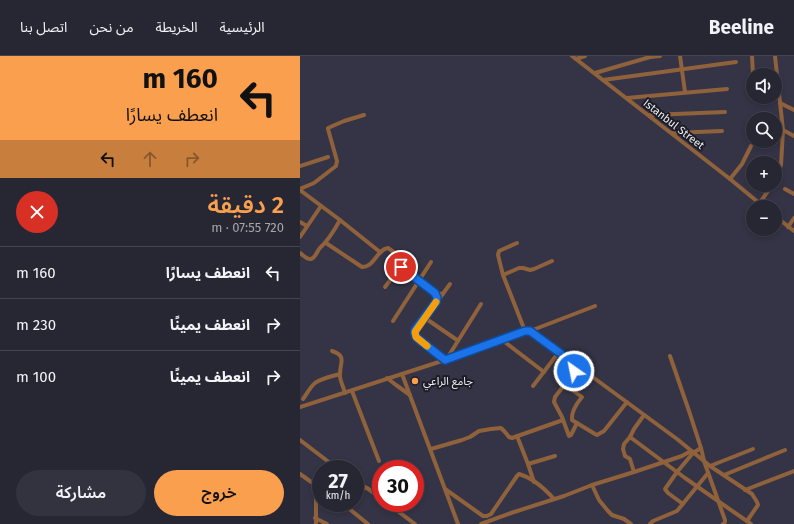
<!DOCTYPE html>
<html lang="ar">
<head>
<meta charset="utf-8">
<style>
  body { margin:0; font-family:"Fira Sans","Noto Sans Arabic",sans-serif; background:#333340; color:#f1f3f6; direction:rtl; height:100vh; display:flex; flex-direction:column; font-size:15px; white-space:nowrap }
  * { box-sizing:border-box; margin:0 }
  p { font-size:13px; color:#a4a5ac }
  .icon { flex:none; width:22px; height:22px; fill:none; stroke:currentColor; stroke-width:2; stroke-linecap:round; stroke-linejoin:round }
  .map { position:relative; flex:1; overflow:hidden; direction:ltr }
  .sheet { display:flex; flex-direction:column; background:#272734; width:300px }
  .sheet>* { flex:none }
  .top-card { background:#fa9f4e; color:#111; overflow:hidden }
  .buttons { position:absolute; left:446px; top:12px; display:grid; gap:8px }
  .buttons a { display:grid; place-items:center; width:36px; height:36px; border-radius:50%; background:#272734; box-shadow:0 2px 6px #0003,0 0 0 1px #43444f; font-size:20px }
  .speed { position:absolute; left:12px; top:404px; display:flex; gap:8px; font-size:20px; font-weight:700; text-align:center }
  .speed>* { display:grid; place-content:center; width:52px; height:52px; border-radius:50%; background:#272734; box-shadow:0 2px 6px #0003,0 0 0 1px #43444f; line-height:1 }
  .speed small { font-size:10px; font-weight:400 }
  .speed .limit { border:6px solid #d22; background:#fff; color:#111 }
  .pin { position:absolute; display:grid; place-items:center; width:34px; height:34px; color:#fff; margin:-17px; border:2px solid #fff; border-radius:50%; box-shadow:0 1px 4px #0007 }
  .me { position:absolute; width:44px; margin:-22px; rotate:327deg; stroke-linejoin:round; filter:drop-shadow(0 0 3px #0008) }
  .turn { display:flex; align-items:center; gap:14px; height:84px; padding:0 16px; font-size:18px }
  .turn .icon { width:52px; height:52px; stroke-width:2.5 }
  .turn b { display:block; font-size:28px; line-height:34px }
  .lanes { display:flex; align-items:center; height:38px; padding:0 16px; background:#0003; justify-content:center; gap:20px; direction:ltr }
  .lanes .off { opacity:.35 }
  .round { display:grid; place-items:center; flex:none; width:42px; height:42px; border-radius:21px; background:#333340 }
  .headline { display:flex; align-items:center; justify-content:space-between; height:68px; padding:0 16px }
  h1 { font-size:24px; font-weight:600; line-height:30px; color:#fa9f4e }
  .cta { display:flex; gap:8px; margin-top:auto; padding:8px 16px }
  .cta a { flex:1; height:46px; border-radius:24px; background:#fa9f4e; color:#111; font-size:16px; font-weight:600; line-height:46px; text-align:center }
  .cta a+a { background:#333340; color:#f1f3f6 }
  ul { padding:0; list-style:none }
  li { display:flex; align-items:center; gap:12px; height:52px; padding:0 16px; border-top:1px solid #43444f }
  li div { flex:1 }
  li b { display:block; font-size:15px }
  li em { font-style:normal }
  header { display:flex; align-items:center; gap:24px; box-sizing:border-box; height:56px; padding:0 20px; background:#272734; border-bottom:1px solid #43444f }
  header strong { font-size:19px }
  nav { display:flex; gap:22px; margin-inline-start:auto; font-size:14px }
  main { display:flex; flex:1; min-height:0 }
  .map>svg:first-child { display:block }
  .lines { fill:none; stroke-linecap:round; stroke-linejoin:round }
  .minor { stroke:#8f623c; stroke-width:4 }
  .route-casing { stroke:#114b97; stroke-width:10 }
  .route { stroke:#1a73e8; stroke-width:7 }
  .slow { stroke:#f59e0b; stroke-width:7 }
  .poi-dot { fill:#fa9f4e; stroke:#1c1d25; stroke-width:1.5 }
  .labels { text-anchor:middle; stroke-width:4; stroke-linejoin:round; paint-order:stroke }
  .street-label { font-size:11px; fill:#eff0fb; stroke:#1c1d25 }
  .poi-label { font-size:11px; fill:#eff0fb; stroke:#1c1d25; text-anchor:start }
</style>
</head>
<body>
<header>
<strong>Beeline</strong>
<nav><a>الرئيسية</a><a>الخريطة</a><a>من نحن</a><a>اتصل بنا</a></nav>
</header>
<main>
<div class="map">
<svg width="494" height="468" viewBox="0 0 494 468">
  <rect width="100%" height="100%" fill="#343446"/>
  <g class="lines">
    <g class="minor">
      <polyline points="272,0 430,123 464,151"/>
      <polyline points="380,0 385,36"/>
      <polyline points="452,0 453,19"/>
      <polyline points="475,0 483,74 481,109 475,124"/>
      <polyline points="276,3 285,0"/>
      <polyline points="295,17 350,1 360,0"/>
      <polyline points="303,24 436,6"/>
      <polyline points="327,42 427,33"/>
      <polyline points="480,47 494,54"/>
      <polyline points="350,59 425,56"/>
      <polyline points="483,74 494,80"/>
      <polyline points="372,77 422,75"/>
      <polyline points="0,110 28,101"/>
      <polyline points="430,123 442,108 451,90"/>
      <polyline points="0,133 14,127 36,110 37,105 28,73 28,72 44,65 64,59"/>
      <polyline points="485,133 494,138"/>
      <polyline points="0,134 40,164 80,196"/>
      <polyline points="459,148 472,129"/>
      <polyline points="475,160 494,175"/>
      <polyline points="0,166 7,170"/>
      <polyline points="488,171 494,162"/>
      <polyline points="0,181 21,150"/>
      <path d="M26,187L62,211C75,211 76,194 88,192L102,202L103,208L101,211"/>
      <polyline points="217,187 199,195 198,199 203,219 225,275"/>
      <path d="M0,197C3,199 7,204 11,203C15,202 17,196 19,193C28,185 34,175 40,164"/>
      <polyline points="203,219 219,212 223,212 230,214 234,213 252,205"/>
      <polyline points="85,231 97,215 101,211 135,237 143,238"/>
      <polyline points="125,262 157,284"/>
      <polyline points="93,265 131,206"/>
      <polyline points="230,275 377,383 410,410 452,438 457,446 458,449 447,465"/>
      <polyline points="202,284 244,316"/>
      <path d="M32,295C47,300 40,306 40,318C39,323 44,332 45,337"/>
      <polyline points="370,300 389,355 401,392 404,405 425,464 425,466 423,468"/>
      <polyline points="145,304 117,283 116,281 115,276 150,228"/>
      <polyline points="146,304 181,248"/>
      <polyline points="275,308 274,315 272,319 255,341 254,346 262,361 269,380 271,379 277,367"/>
      <polyline points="102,318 158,468"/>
      <polyline points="87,322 96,329 110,339"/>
      <path d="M264,328L282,341C277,347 271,356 272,364L295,378L297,379L304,375L327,346"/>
      <polyline points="233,330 259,296"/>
      <polyline points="52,335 79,405"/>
      <path d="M3,343C7,338 10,331 15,327C22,322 32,320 40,318"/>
      <polyline points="0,351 145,304 225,275 230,275 295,250"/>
      <polyline points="344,359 334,373 330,381 385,422 451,468"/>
      <polyline points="217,380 228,408 255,400"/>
      <polyline points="330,381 324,388 323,393 325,400 330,403 334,416"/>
      <polyline points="0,384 38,413"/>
      <polyline points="131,393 162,384 170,381 179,375 191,373 201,372 205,376 209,381 212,382 263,364"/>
      <polyline points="228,408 234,426"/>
      <polyline points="410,410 453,393"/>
      <polyline points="0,418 21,433"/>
      <polyline points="424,419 485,394"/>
      <polyline points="55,426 63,432"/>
      <polyline points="292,429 299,444 308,455 312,459 324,463 331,468"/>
      <polyline points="16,430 16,468"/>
      <path d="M145,433L183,460H187L191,458L217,420L219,418C233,422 245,433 254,443"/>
      <polyline points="445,434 494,415"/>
      <polyline points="55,443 65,431 67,432 81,442"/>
      <polyline points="42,447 68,468"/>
      <polyline points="87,447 115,468"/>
      <polyline points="383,448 368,437 365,433 377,416 393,397 401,392"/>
      <polyline points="15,462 27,468"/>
      <polyline points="181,468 211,457 264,440 292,429 334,416 382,400 391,395"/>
      <polyline points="350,468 353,465 377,455 408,417"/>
    </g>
  </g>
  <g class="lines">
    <defs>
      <polyline id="route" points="101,211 135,237 137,242 136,246 115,274 115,278 117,282 145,304 225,275 230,275 275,308 274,315"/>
    </defs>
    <use href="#route" class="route-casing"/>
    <use href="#route" class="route"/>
    <polyline class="slow" points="127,290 116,281 115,276 136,246"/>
  </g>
  <circle class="poi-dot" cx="115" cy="325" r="4"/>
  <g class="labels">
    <g class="street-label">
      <text transform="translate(374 68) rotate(38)" y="4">Istanbul Street</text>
    </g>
    <g class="poi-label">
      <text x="123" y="329">جامع الراعي</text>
    </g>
  </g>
</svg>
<div class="buttons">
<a><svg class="icon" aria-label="sound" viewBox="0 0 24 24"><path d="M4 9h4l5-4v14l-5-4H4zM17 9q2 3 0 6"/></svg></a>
<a><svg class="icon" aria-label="search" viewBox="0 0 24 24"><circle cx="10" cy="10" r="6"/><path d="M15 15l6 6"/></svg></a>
<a>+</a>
<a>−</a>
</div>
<div class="speed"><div>27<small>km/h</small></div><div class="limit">30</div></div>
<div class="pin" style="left:101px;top:211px;background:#d93025"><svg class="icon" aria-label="arrive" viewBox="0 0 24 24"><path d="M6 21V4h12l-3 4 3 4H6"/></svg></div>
<svg class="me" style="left:274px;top:315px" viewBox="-20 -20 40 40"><circle r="17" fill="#1a73e8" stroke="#fff" stroke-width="3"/><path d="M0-11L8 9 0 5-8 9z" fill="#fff"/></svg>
</div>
<section class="sheet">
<div class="top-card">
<div class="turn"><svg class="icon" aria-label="left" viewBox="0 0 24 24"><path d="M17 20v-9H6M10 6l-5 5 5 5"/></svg><div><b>160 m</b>انعطف يسارًا</div></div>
<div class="lanes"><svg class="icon" aria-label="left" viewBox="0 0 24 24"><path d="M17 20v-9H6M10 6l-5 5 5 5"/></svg><svg class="icon off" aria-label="ahead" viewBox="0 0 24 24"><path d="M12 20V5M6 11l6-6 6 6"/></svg><svg class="icon off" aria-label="right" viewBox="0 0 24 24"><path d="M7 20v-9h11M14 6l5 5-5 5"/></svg></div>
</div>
<div class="headline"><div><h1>2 دقيقة</h1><p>720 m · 07:55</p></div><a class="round" style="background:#d93025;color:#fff"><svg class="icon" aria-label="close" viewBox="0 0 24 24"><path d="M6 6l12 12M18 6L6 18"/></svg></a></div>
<ul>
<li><svg class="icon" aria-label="left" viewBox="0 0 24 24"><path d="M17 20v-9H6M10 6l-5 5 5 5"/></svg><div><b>انعطف يسارًا</b></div><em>160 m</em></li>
<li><svg class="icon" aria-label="right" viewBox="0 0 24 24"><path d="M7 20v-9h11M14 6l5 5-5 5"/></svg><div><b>انعطف يمينًا</b></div><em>230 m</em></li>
<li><svg class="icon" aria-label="right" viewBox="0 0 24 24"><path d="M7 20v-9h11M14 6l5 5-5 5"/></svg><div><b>انعطف يمينًا</b></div><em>100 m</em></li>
</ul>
<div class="cta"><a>خروج</a><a>مشاركة</a></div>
</section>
</main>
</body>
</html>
